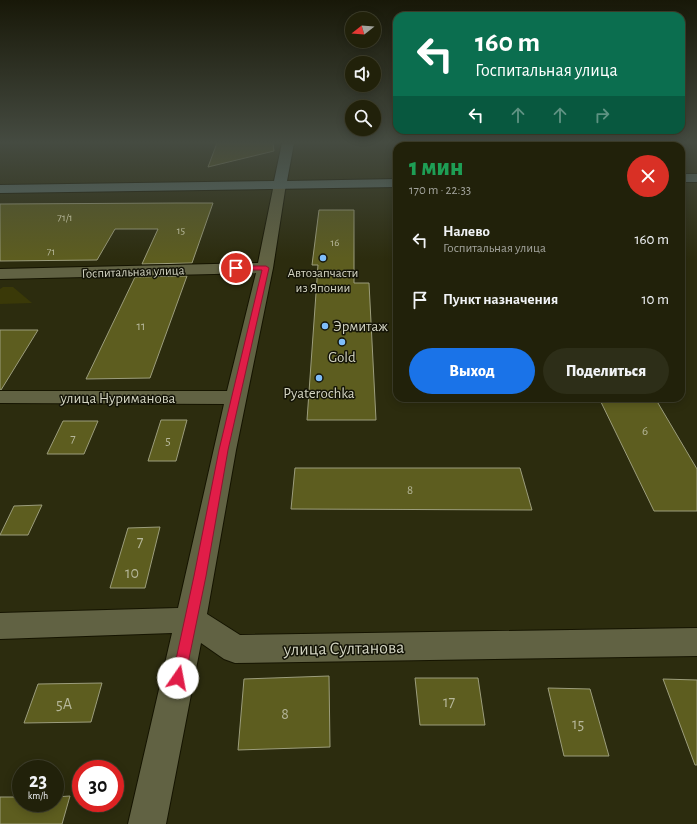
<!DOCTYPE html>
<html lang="ru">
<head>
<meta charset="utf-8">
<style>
  body { margin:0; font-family:"Alegreya Sans",sans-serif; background:#2d2e18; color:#f1f3f6; height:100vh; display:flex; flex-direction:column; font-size:15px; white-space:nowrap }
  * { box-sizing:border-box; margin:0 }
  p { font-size:13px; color:#a2a39c }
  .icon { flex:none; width:22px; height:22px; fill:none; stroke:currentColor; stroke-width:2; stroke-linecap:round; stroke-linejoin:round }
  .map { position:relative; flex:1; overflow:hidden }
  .sheet { position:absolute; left:393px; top:142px; width:292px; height:260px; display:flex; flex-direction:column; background:#21210a; border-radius:12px; box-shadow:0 2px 10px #0003,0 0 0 1px #3e3e2b }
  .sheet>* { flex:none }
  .hud { position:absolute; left:393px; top:12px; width:292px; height:122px; border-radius:12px; box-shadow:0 2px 10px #0003,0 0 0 1px #3e3e2b; background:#0b6e4f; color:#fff; overflow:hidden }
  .needle { width:26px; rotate:253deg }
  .fabs { position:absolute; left:345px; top:12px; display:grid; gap:8px }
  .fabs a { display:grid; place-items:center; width:36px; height:36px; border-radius:50%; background:#21210a; box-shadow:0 2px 10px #0003,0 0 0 1px #3e3e2b; font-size:20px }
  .speed { position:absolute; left:12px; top:760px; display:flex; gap:8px; font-size:20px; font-weight:700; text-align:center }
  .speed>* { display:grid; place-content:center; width:52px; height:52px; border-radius:50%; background:#21210a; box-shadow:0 2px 10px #0003,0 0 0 1px #3e3e2b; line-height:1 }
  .speed small { font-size:10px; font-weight:400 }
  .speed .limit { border:6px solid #d22; background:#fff; color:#111 }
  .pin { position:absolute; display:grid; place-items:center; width:34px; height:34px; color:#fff; margin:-17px; border:2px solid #fff; border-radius:50%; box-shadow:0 1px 4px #0007 }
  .me { position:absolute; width:44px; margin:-22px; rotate:12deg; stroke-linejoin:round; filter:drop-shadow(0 0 3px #0008) }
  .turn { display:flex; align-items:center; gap:14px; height:84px; padding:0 16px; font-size:18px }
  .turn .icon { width:52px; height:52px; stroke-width:2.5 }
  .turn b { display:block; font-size:28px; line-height:34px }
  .lanes { display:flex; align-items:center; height:38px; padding:0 16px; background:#0003; justify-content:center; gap:20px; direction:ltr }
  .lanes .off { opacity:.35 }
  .round { display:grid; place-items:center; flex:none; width:42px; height:42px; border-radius:21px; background:#2d2e18 }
  .headline { display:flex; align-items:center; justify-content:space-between; height:68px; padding:0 16px }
  h1 { font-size:24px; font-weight:800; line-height:30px; color:#1e9e55 }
  .cta { display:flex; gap:8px; margin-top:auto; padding:8px 16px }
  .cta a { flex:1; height:46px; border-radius:24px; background:#1a73e8; color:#fff; font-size:16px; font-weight:800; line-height:46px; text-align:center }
  .cta a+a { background:#2d2e18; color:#f1f3f6 }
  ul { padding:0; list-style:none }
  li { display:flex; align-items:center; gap:12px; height:60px; padding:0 16px }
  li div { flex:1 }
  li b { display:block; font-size:15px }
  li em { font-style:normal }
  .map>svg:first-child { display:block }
  .green { fill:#3a3908 }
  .building { fill:#5d5d1f; stroke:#9c9d7c }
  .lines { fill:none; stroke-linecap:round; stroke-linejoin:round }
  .street-casing { stroke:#151400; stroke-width:2 }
  .secondary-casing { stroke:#151400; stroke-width:2 }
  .street { fill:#616243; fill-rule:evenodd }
  .secondary { fill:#596d69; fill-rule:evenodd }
  .route { fill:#e11d48; stroke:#92132f }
  .poi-dot { fill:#7ebdf9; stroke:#141407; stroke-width:1.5 }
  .labels { text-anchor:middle; stroke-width:3; stroke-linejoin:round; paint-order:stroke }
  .far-number-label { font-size:11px; fill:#b6b79a }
  .far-street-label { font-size:13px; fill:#d4d5c3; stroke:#141407 }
  .far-poi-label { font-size:13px; fill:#d4d5c3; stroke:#141407 }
  .number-label { font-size:13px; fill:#b6b79a }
  .poi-label { font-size:15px; fill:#d4d5c3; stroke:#141407 }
  .street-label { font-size:15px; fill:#d4d5c3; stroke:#141407 }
  .near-number-label { font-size:16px; fill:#b6b79a }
  .near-street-label { font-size:18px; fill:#d4d5c3; stroke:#141407 }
</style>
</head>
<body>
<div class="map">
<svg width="697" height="824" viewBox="0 0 697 824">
  <rect width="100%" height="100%" fill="#2c2c0e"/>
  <polygon class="green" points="3,287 13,287 32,303 0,304 0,289"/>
  <g class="building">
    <polygon points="217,143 273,143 274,151 208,167"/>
    <polygon points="177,203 213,203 192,263 142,264 158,229 115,229 97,260 0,261 0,204"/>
    <polygon points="319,210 354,210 354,283 369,283 376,420 307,420 318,265 312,265"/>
    <polygon points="187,276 150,378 86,379 135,277"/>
    <polygon points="0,330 38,330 1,390 0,390"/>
    <polygon points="599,398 655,398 697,469 697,511 654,511"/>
    <polygon points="161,420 187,420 176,461 148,461"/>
    <polygon points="63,421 98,421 84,454 47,454"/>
    <polygon points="295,468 520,468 532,510 291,509"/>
    <polygon points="42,505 28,535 0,535 14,506"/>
    <polygon points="160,527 145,588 110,588 128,528"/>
    <polygon points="329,676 330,747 238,750 244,679"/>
    <polygon points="415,678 478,678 485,725 420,725"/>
    <polygon points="663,679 697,680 697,765 695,765"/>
    <polygon points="102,683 91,722 24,723 38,684"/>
    <polygon points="548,688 590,689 609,756 564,756"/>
    <polygon points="70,796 62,824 0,824 0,797 21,797 21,803 55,803 55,797"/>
  </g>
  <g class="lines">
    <defs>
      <polygon id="street" points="280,180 286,184 273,268 236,450 207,614 240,635 697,628 697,656 235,663 224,659 201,643 166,824 128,824 172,633 0,639 0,613 178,608 224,404 0,403 0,391 227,391 256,273 0,279 0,269 258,263 274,184"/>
      <g id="secondary">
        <polygon points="282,143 294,143 287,181 397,179 397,187 0,193 0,185 274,181"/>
        <rect x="681" y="174" width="16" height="8"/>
      </g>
    </defs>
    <use href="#street" class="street-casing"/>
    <use href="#secondary" class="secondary-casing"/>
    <use href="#street" class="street"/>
    <use href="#secondary" class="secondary"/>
  </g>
  <linearGradient id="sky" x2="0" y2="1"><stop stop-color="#181808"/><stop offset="0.55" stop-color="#454b41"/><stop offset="1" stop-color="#454b41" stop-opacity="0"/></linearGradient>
  <rect width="697" height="259" fill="url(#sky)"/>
  <polygon class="route" points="266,266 269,268 228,450 206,576 185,678 183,682 178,684 174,682 172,678 194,576 219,450 262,270 236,270 233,268 236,266"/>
  <g class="poi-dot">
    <circle cx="323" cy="258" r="4"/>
    <circle cx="325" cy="326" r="4"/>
    <circle cx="342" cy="342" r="4"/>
    <circle cx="319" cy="378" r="4"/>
  </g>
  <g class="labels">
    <g class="far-number-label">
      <text x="65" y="221">71/1</text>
      <text x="181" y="234">15</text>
      <text x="335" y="246">16</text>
      <text x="51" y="255">71</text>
    </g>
    <g class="far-street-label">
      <text transform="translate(133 271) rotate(-2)" y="5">Госпитальная улица</text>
    </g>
    <g class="far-poi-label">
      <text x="323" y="277">Автозапчасти<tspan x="323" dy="15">из Японии</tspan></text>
    </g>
    <g class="number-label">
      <text x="141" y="330">11</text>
      <text x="645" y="435">6</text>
      <text x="73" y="442">7</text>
      <text x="168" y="445">5</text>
      <text x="410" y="494">8</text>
    </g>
    <g class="poi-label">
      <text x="333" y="331" text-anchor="start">Эрмитаж</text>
      <text x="342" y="362">Gold</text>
      <text x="319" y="398">Pyaterochka</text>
    </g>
    <g class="street-label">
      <text x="118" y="403">улица Нуриманова</text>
    </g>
    <g class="near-number-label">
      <text x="140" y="547">7</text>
      <text x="132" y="578">10</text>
      <text x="449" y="707">17</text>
      <text x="64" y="709">5А</text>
      <text x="285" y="719">8</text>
      <text x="578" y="729">15</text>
    </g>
    <g class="near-street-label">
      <text transform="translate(344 648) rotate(-1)" y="6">улица Султанова</text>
    </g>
  </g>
</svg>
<div class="fabs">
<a><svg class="needle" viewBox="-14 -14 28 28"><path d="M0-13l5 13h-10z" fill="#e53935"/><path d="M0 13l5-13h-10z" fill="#a2a39c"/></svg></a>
<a><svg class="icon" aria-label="sound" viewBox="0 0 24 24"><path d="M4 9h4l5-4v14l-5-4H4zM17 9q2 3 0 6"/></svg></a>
<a><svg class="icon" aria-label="search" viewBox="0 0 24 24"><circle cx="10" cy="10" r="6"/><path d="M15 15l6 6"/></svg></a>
</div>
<div class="speed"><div>23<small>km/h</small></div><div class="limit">30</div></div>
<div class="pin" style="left:236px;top:268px;background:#d93025"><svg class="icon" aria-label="arrive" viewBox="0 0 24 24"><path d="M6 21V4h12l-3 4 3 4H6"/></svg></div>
<svg class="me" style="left:178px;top:678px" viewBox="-20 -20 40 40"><circle r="19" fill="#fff"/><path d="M0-13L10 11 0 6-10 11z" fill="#e11d48"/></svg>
<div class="hud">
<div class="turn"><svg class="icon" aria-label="left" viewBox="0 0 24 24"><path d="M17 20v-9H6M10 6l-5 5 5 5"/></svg><div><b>160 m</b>Госпитальная улица</div></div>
<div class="lanes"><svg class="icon" aria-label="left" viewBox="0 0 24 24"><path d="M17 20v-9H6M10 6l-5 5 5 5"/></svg><svg class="icon off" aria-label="ahead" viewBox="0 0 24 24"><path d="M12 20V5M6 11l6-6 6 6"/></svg><svg class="icon off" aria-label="ahead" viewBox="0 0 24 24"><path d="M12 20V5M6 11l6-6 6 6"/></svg><svg class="icon off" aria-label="right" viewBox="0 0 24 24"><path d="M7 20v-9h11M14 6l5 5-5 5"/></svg></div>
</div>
<section class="sheet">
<div class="headline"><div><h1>1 мин</h1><p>170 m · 22:33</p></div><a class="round" style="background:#d93025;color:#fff"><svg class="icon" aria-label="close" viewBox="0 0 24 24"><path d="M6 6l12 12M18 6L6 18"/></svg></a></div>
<ul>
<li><svg class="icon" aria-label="left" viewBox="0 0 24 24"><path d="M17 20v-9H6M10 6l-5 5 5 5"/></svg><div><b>Налево</b><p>Госпитальная улица</p></div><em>160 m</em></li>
<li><svg class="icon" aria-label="arrive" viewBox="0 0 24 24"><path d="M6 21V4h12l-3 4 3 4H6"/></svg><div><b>Пункт назначения</b></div><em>10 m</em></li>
</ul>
<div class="cta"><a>Выход</a><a>Поделиться</a></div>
</section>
</div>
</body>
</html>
